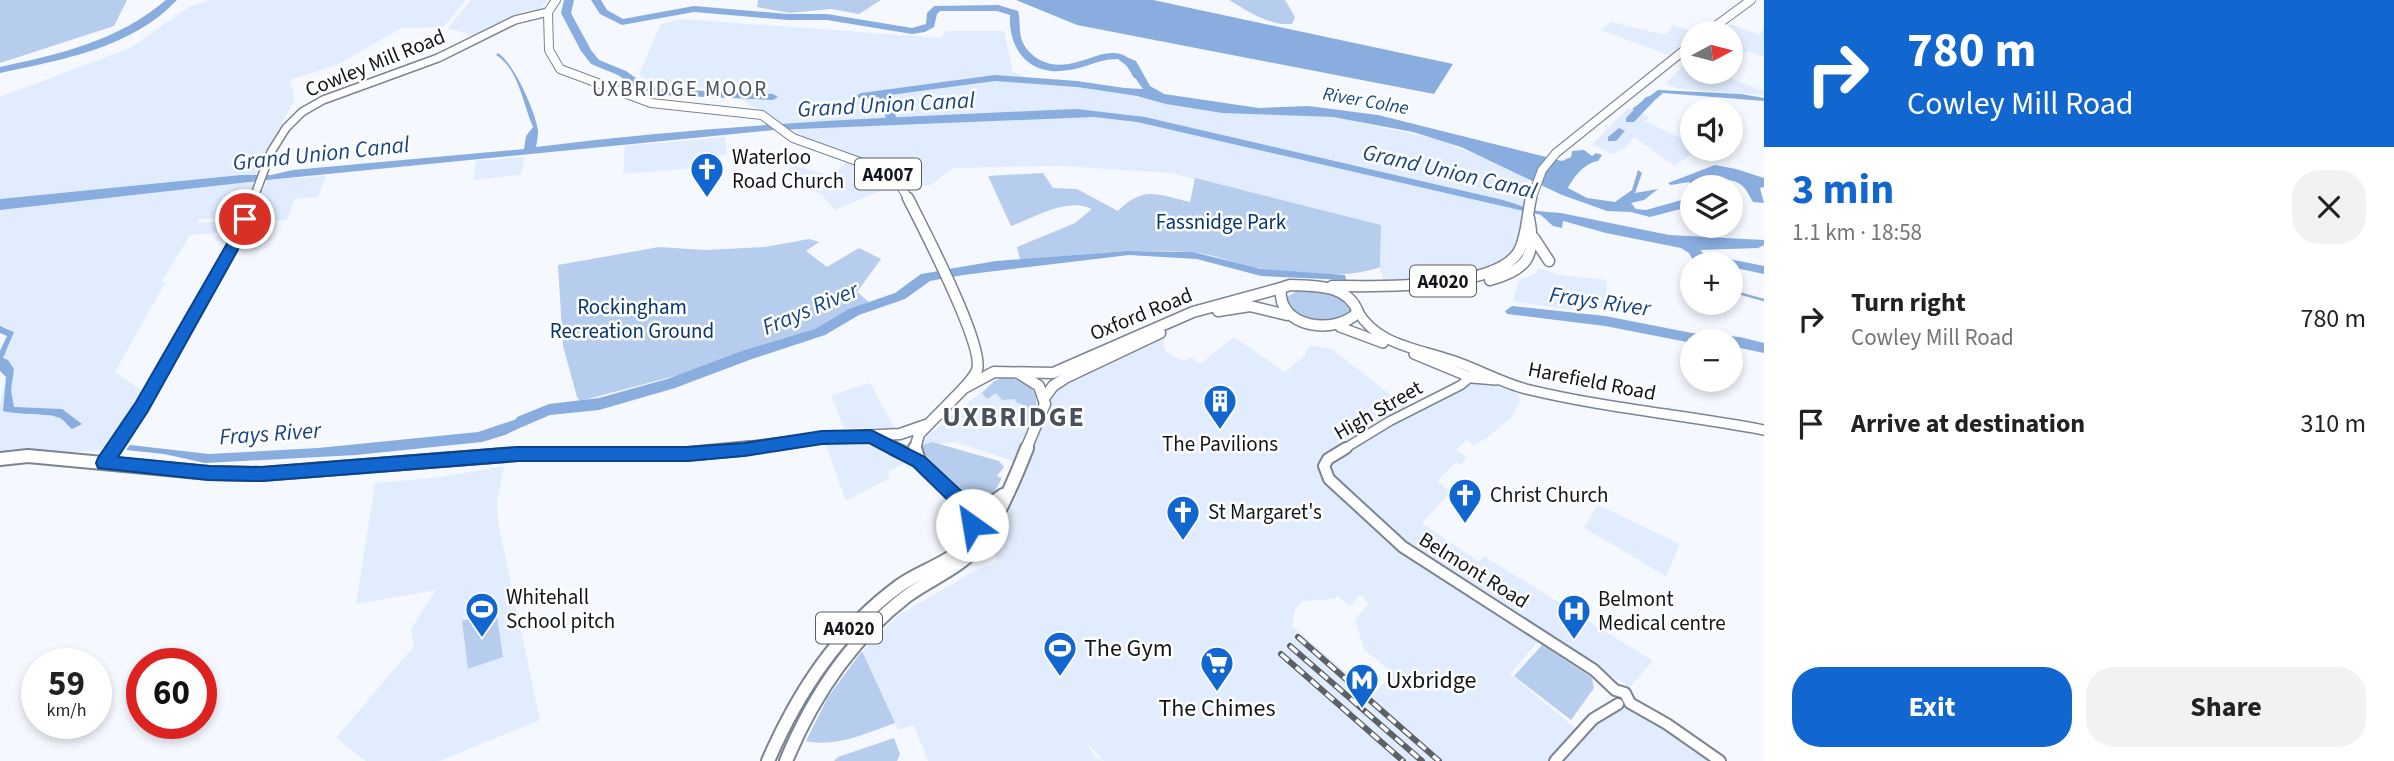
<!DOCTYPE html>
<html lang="en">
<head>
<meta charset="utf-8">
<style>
  body { margin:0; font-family:"Source Sans 3",sans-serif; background:#f2f2f2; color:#222; height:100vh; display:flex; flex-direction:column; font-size:26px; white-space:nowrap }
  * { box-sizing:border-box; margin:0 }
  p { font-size:23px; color:#767676 }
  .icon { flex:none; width:38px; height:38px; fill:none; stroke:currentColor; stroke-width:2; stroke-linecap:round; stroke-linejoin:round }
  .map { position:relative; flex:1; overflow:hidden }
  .panel { display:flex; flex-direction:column; background:#fff; width:630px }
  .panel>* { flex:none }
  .hud { background:#1266d0; color:#fff; overflow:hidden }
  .needle { width:46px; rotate:83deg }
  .buttons { position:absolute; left:1680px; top:21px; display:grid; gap:14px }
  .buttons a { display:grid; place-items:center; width:63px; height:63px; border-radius:50%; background:#fff; box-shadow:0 4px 10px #0003; font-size:35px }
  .speed { position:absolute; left:21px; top:648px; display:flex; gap:14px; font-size:35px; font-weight:700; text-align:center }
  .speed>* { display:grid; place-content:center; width:91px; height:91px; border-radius:50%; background:#fff; box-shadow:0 4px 10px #0003; line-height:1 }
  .speed small { font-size:18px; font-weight:400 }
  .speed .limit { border:10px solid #d22; background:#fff; color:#111 }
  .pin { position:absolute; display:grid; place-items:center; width:60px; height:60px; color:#fff; margin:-30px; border:4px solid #fff; border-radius:50%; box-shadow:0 2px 7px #0007 }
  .me { position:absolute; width:77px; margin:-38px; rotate:328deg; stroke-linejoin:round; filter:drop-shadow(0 0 5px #0008) }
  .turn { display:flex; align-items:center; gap:24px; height:147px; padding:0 28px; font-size:32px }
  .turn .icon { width:91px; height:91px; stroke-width:2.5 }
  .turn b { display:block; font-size:49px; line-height:60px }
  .round { display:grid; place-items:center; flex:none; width:74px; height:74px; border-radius:28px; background:#f2f2f2 }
  .head { display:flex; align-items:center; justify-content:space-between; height:119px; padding:0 28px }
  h1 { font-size:42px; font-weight:700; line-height:52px; color:#1266d0 }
  .action { display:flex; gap:14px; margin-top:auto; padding:14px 28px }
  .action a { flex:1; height:80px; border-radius:28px; background:#1266d0; color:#fff; font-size:28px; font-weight:700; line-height:80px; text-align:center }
  .action a+a { background:#f2f2f2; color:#222 }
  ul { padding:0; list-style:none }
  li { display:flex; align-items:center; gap:21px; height:105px; padding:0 28px }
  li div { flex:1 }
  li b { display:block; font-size:26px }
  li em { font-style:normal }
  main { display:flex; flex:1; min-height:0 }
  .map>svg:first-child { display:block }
  .built { fill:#e1edfe; fill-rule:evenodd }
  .green { fill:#b7cded }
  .water { fill:#8aade0 }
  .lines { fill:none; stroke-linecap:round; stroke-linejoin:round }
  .stream { stroke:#8aade0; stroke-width:2.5 }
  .river { fill:#8aade0; fill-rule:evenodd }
  .tertiary-far2-casing { stroke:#7b8492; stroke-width:10 }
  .tertiary-far1-casing { stroke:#7b8492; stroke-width:11 }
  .tertiary-casing { stroke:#7b8492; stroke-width:14 }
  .secondary-casing { stroke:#7b8492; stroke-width:12 }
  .primary-far2-casing { stroke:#7b8492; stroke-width:10 }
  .primary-far1-casing { stroke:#7b8492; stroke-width:13 }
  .primary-casing { stroke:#7b8492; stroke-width:16 }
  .tertiary-far2 { stroke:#fff; stroke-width:7 }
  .tertiary-far1 { stroke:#fff; stroke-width:8 }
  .tertiary { stroke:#fff; stroke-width:10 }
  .secondary { stroke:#fff; stroke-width:9 }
  .primary-far2 { stroke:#fff; stroke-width:8 }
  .primary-far1 { stroke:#fff; stroke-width:10 }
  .primary { stroke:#fff; stroke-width:12 }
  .rail-casing { stroke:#5d6167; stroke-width:6 }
  .rail { stroke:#fff; stroke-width:3.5; stroke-dasharray:10; stroke-linecap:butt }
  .route { fill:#1266d0; stroke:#0c4287; stroke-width:2 }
  .labels { text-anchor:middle; stroke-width:5; stroke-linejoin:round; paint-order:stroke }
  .far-water-label { font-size:19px; font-style:italic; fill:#194582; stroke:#fff }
  .shield { fill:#fff; stroke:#595c5f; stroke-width:2 }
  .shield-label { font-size:19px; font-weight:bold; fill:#12161b }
  .street-label { font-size:21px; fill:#12161b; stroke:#fff }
  .far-quarter-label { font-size:21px; letter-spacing:2px; fill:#49515e; stroke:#fff }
  .poi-label { font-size:21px; fill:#12161b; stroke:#fff; text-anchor:start }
  .park-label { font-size:21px; fill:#063570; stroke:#fff }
  .water-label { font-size:23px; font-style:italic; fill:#194582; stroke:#fff }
  .near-poi-label { font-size:24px; fill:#12161b; stroke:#fff; text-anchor:start }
  .district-label { font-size:28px; font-weight:bold; letter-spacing:2px; fill:#49515e; stroke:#fff }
</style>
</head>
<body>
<main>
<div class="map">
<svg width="1764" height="761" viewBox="0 0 1764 761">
  <rect width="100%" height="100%" fill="#f5f9ff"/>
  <g class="built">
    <polygon points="211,0 466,0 443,27 401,28 339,64 290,80 295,100 265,152 249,205 233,218 199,219 197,223 240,221 234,231 190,235 162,281 165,283 115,372 143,391 104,447 101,450 0,458 0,404 4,386 14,369 8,360 3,359 10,329 0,326 0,97 130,48 189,7"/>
    <polygon points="471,0 548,0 540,9 525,11 474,36 448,28"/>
    <polygon points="682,19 941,38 946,31 1004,31 1013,72 1032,80 1077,84 1137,94 1166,104 1222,113 1333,117 1441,140 1530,178 1525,187 1525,218 1513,254 1499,267 1459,277 1384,282 1380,267 1381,225 1170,173 1061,166 953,168 931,185 908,187 886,169 803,139 730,92 644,79 639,74 661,24"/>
    <polygon points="1611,22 1666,35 1672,25 1688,30 1691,37 1668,55 1601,30"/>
    <polygon points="1730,24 1760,35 1764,25 1764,57 1747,51 1731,65 1731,33 1717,33"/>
    <polygon points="1692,58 1692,72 1726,72 1724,76 1764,91 1764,95 1680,89 1665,84"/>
    <polygon points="1628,108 1650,117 1645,121 1692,144 1692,149 1698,149 1675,166 1634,137 1625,148 1613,154 1592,145"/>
    <polygon points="725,137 727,154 720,155 720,166 623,174 625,146"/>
    <polygon points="524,157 522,173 518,175 473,180 476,161"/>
    <polygon points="847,161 880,176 892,186 835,210 823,196 785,175 791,165 832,176"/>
    <polygon points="326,176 318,197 295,199 287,220 263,222 253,216 267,180"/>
    <polygon points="1538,268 1560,275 1607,280 1606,297 1610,299 1610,309 1570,310 1513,301 1519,280 1536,273"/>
    <path d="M1169,330L1163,343L1165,350L1174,357L1185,361L1191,357L1200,364L1234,337L1285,372L1305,355L1309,345L1332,349L1411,411L1470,381L1517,388L1520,402L1511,418L1485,439L1473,445L1466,440L1456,450L1467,458L1461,465L1456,462L1437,481L1451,492L1422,523L1479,562L1484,556L1653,661L1630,687L1469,586L1542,637L1510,674L1581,733L1597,717L1629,706L1716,761H1104L1084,740L1095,756L1102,761H928L914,725L898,730L862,652L899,615L973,572L997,562L992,544L1017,496L1022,463L1054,386ZM1360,595L1369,603L1355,620L1364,649L1393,673L1373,695L1292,626L1295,610L1302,601L1334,599L1337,596L1350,606Z"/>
    <polygon points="1007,378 1028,385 1036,396 1038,404 1013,461 954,442 920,447 927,436 996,380"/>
    <polygon points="870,383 895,429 844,428 831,395"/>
    <polygon points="840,440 896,452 906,462 887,473 890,478 846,501 825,442"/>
    <polygon points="504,466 497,501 498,522 540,720 439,761 366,761 336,738 414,646 411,629 436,590 356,604 375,483 442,477"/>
    <polygon points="1598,505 1680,544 1666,576 1584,528"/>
  </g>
  <g class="green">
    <polygon points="0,0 127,0 114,26 0,63"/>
    <polygon points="758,0 881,0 859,14 831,9 790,13 757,7"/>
    <path d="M1229,0H1285L1295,17L1292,24C1269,26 1248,11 1229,0Z"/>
    <path d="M1043,173L1053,188L1077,189L1118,211C1144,185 1157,195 1190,202L1195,178L1381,225L1380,267C1350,279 1290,275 1258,268C1236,264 1213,254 1191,252C1134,248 1077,255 1020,260L1017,247L1075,223L1092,209C1067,197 1036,217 1011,226L988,176Z"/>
    <polygon points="809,239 819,242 806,251 827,267 859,248 881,259 857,292 869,302 808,333 690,372 580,401 577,397 563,346 558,265 659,247 705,250 765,247"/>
    <polygon points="1298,291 1328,292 1348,300 1354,314 1329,325 1293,312 1284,298"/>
    <path d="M1003,378C1036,379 1045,400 1027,426L1025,405L1017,403L1015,399L1002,400L996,393L987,399L982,393L994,381Z"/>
    <path d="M932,442L999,461L1004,467L997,476L1002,478C995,492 989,504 972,501L922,452V445Z"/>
    <polygon points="496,610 503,657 468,669 462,621"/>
    <polygon points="1542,645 1592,678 1594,688 1571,720 1514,676"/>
    <path d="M862,651L895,723C867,733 835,748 806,741L828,697Z"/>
    <polygon points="894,738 900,754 897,761 834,761 838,757"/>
  </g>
  <g class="water">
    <polygon points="1016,0 1153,0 1453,64 1434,94 1077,25"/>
    <path d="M498,53C514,63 536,113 538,131C538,136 537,142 536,147C716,124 896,117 1077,109L1145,117L1503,200L1537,211L1561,213L1669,235L1764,240V245L1758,248L1700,250L1704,254L1764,266V274L1731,267V264H1695L1689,253L1681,248L1606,233L1567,222L1563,221L1562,228L1553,226L1541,215L1137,122L1094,117L774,130L267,180L0,210V199L241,175H271L293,170L524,149L526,136L533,127C523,105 519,69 496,55Z"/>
    <path d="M1129,58L1136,61L1150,86L1164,94L1259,108L1308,106L1378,115L1562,161L1571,157L1572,151L1584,150L1592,156L1596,153L1602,155L1598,161C1584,163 1573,178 1568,188L1587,198L1615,202L1632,190L1638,170L1642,173L1635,193L1658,189L1644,200L1631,203L1636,209L1646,210L1685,199L1692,188V206L1650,217L1631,212L1607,211L1562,195L1461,147L1413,132L1333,117L1222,113L1166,104L1119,91L1120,88L1143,89L1124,62Z"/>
    <polygon points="1658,90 1741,94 1764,98 1764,101 1663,93 1640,113 1632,109"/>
    <path d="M1715,165L1736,169L1764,178V187L1760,188L1764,203L1753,202C1744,185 1741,181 1722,179L1724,184L1719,187H1693L1689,182L1671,185L1668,183Z"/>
    <polygon points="1127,251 1193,252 1261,269 1345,275 1346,280 1261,276 1197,259 1129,255 954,276 949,269 996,261"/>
    <path d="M0,326L14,332L3,358L8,360L14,369L11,390L14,407L62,409L82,424L72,429C68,426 64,420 60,418C50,413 19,415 3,411L6,377L0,371V351L7,336L0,333Z"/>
    <polygon points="538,412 539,419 505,435 482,442 356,455 205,463 164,454 126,450 130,445 209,454 318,448 478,432"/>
  </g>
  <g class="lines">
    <polyline class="stream" points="1731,291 1764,300"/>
    <g class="river">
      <path d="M166,0H177C132,48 61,60 0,73V67C60,54 118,41 166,0Z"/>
      <polygon points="564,0 574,0 571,13 591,50 599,60 626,71 644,84 662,89 773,94 778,97 773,100 662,95 636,88 618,75 591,64 581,51 561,13"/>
      <path d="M591,0H601L607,10L623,19L694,6L788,14H827L912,28L926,24L927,13L934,6L998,5L1018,11C1021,21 1018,32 1023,43C1027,51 1034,57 1042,61C1082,79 1115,24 1143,76L1142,78H1134L1127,66L1118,59C1101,58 1086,68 1069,70C1031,77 1008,51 1010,15L997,11H940L937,14L934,27L925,32L912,34L827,20H788L694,12L622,25L600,14Z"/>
      <polygon points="995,75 1077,81 1138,90 1143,93 1138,96 1077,87 995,81 890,95 897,121 892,124 887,121 879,97 861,99 856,96 861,93"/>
      <polygon points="1650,96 1654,97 1654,101 1634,122 1626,122 1626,118 1646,97"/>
      <polygon points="1619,128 1625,131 1616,141 1608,141 1608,137"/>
      <polygon points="970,266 976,270 974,273 930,281 905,299 859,315 825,335 752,359 675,388 599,410 550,415 522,427 517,425 515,421 517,417 549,404 599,398 667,379 742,351 815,329 849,309 895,293 921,274"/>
      <polygon points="1512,306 1605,316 1692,333 1740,337 1764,343 1764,353 1731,346 1731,341 1692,343 1605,326 1507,314 1505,311"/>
    </g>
    <defs>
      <polyline id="tertiary-far2" points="253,200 271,152 286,128 302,112 323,100 438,58 515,20 548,12"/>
      <g id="tertiary-far1">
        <polyline points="113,449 142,407 243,228 254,198"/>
        <polyline points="1344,449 1390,421 1461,385 1474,374"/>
      </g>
      <g id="tertiary">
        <polyline points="1346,448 1328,459 1324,466 1329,479 1403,547 1594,670 1615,690 1625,693 1630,703 1667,724 1720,761"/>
        <polyline points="104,463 114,448"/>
        <polyline points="1555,761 1593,719 1618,704"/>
      </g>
      <g id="secondary">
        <path d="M1358,312C1378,345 1416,348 1451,360C1476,368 1500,382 1526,389C1604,408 1685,415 1764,430"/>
        <polyline points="1340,327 1383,343"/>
        <polyline points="1414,354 1472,378 1496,380"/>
      </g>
      <g id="primary-far2">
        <polyline points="556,0 548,12 549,50 560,69 651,103 762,115 793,138 882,170 896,178 909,200"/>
        <polyline points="1706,33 1751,0"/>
        <polyline points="1531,200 1542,170 1556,153 1692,44"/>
      </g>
      <g id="primary-far1">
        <path d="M908,198C922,226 985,346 977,370C975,376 968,383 964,388"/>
        <polyline points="1534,238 1549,261"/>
        <path d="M1490,280C1527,270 1537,256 1529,218"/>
        <path d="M1290,285C1316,286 1347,284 1358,312C1336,336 1276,328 1281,288Z"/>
        <path d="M1332,286C1374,286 1496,291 1519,251C1527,236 1527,215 1531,198"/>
        <polyline points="1218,311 1250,306 1287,315"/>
        <polyline points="1020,374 1039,386 1045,404 1026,449"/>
        <polyline points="1045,397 1053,386 1065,378 1160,333"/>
        <polyline points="874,438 896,449"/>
        <polyline points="733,449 822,438 900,434 926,425"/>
        <polyline points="915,449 919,434 964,388 994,372 1053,373 1193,312 1281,288"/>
      </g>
      <g id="primary">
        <polyline points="893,448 919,461 967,507 985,508 1003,495"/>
        <polyline points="915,448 919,461"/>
        <polyline points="0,459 28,456 209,473 262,474 518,454 687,454 750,448"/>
        <path d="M768,761C798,692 838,631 899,586C919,571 951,563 967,543C975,532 972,518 967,507"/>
        <path d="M786,761C813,696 851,639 907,596C930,579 958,569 977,547C995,525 1016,476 1027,448"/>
      </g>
    </defs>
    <use href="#tertiary-far2" class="tertiary-far2-casing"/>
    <use href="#tertiary-far1" class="tertiary-far1-casing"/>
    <use href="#tertiary" class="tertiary-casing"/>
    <use href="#secondary" class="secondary-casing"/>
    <use href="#primary-far2" class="primary-far2-casing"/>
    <use href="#primary-far1" class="primary-far1-casing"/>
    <use href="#primary" class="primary-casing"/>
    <use href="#tertiary-far2" class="tertiary-far2"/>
    <use href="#tertiary-far1" class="tertiary-far1"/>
    <use href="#tertiary" class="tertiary"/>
    <use href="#secondary" class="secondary"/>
    <use href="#primary-far2" class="primary-far2"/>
    <use href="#primary-far1" class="primary-far1"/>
    <use href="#primary" class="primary"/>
    <defs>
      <g id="rail">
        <polyline points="1298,637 1439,761"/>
        <polyline points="1290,646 1422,761"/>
        <polyline points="1281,654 1403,761"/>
      </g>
    </defs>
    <use href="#rail" class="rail-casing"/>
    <use href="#rail" class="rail"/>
  </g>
  <polygon class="route" points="245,215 252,219 250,228 148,411 118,457 209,466 262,467 518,447 687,447 744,443 822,431 871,430 925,457 973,502 981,525 978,530 972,532 966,530 959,511 913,466 869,443 822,444 744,456 687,461 518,461 262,481 209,480 98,468 96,463 98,458 136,402 236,228 238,219"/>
  <defs>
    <symbol id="church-pin" viewBox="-11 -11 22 30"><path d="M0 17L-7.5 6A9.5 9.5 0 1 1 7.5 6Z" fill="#1266d0" stroke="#fff"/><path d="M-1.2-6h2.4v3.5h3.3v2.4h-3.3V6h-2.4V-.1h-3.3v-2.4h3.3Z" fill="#fff"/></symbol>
    <symbol id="building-pin" viewBox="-11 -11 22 30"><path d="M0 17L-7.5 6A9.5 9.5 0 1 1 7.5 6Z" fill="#1266d0" stroke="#fff"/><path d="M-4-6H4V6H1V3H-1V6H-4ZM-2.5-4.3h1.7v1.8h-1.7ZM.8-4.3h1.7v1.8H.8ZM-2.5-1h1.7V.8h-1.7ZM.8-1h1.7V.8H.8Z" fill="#fff"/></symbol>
    <symbol id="stadium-pin" viewBox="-11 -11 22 30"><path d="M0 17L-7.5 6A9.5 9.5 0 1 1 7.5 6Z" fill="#1266d0" stroke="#fff"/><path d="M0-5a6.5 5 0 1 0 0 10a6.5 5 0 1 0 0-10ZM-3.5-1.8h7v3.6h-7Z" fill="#fff"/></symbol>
    <symbol id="hospital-pin" viewBox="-11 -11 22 30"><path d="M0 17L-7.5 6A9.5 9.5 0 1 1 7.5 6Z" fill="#1266d0" stroke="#fff"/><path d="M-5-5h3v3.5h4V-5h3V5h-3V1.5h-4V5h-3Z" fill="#fff"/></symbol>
    <symbol id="supermarket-pin" viewBox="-11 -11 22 30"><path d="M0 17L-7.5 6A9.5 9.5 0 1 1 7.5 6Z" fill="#1266d0" stroke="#fff"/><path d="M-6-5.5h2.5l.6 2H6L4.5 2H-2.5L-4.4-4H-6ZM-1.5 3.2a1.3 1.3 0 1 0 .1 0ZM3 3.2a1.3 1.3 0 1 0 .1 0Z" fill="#fff"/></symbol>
    <symbol id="metro-pin" viewBox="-11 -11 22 30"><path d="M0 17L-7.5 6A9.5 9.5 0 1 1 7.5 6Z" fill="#1266d0" stroke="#fff"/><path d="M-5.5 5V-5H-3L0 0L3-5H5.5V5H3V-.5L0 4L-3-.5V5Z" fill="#fff"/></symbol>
  </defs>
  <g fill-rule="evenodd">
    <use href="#church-pin" x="688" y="150" width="38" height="52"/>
    <use href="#building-pin" x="1201" y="382" width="38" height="52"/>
    <use href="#church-pin" x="1446" y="476" width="38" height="52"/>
    <use href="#church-pin" x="1164" y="493" width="38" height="52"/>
    <use href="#stadium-pin" x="463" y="590" width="38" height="52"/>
    <use href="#hospital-pin" x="1555" y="592" width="38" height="52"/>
    <use href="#stadium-pin" x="1041" y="629" width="38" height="52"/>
    <use href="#supermarket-pin" x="1198" y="644" width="38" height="52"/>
    <use href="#metro-pin" x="1343" y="661" width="38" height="52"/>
  </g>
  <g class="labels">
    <g class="far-water-label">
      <text transform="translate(1366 100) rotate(10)" y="7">River Colne</text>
    </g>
    <g class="shield">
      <rect x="855" y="158.5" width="66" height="31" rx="5"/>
      <rect x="1410" y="265.5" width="66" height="31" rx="5"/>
      <rect x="816" y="612.5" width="66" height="31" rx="5"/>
    </g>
    <g class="shield-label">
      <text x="888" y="181">A4007</text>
      <text x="1443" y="288">A4020</text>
      <text x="849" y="635">A4020</text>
    </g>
    <g class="street-label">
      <text transform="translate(375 63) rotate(-22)" y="7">Cowley Mill Road</text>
      <text transform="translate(1141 314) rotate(-22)" y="7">Oxford Road</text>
      <text transform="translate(1592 381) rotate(11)" y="7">Harefield Road</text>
      <text transform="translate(1378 410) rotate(-30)" y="7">High Street</text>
      <text transform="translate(1474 570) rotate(32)" y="7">Belmont Road</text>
    </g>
    <g class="far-quarter-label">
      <text x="680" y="96">UXBRIDGE MOOR</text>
    </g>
    <g class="poi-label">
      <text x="732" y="164">Waterloo<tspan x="732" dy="24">Road Church</tspan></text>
      <text x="1220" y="451" text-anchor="middle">The Pavilions</text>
      <text x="1490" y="502">Christ Church</text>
      <text x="1208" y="519">St Margaret's</text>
      <text x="506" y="604">Whitehall<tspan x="506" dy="24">School pitch</tspan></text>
      <text x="1598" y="606">Belmont<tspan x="1598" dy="24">Medical centre</tspan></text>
    </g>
    <g class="park-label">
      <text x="1221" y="229">Fassnidge Park</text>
      <text x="632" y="314">Rockingham<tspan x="632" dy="24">Recreation Ground</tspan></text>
    </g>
    <g class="water-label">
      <text transform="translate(886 104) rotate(-3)" y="8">Grand Union Canal</text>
      <text transform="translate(321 153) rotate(-6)" y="8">Grand Union Canal</text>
      <text transform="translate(1450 171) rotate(13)" y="8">Grand Union Canal</text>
      <text transform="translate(1600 301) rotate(8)" y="8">Frays River</text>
      <text transform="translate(810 308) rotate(-23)" y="8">Frays River</text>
      <text transform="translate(270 433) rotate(-4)" y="8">Frays River</text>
    </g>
    <g class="near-poi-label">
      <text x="1084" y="656">The Gym</text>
      <text x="1386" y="688">Uxbridge</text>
      <text x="1217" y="716" text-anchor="middle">The Chimes</text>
    </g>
    <g class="district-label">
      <text x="1014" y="426">UXBRIDGE</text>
    </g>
  </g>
</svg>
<div class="buttons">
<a><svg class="needle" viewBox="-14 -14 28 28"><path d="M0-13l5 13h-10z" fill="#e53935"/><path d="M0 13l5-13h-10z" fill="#767676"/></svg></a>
<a><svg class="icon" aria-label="sound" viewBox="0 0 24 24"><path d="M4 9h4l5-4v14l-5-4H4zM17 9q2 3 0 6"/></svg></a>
<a><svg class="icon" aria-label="layers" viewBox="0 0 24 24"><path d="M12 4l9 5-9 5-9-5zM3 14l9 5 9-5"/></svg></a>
<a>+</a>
<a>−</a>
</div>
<div class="speed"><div>59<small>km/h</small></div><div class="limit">60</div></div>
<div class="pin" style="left:245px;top:219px;background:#d93025"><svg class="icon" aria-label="arrive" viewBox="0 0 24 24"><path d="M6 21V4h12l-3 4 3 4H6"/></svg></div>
<svg class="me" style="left:972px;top:525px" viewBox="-20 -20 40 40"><circle r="19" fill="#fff"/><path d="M0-13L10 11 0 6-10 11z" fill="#1266d0"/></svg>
</div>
<section class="panel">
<div class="hud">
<div class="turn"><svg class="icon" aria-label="right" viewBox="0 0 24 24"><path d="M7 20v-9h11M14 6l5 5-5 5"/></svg><div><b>780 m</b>Cowley Mill Road</div></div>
</div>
<div class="head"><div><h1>3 min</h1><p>1.1 km · 18:58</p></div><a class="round"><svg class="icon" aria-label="close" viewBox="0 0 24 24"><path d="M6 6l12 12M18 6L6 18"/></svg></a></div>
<ul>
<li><svg class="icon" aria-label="right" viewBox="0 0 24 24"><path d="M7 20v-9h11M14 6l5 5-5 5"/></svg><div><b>Turn right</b><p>Cowley Mill Road</p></div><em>780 m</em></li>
<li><svg class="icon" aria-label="arrive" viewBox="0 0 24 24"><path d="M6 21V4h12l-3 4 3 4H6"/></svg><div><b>Arrive at destination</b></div><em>310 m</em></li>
</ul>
<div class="action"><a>Exit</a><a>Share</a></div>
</section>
</main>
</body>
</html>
